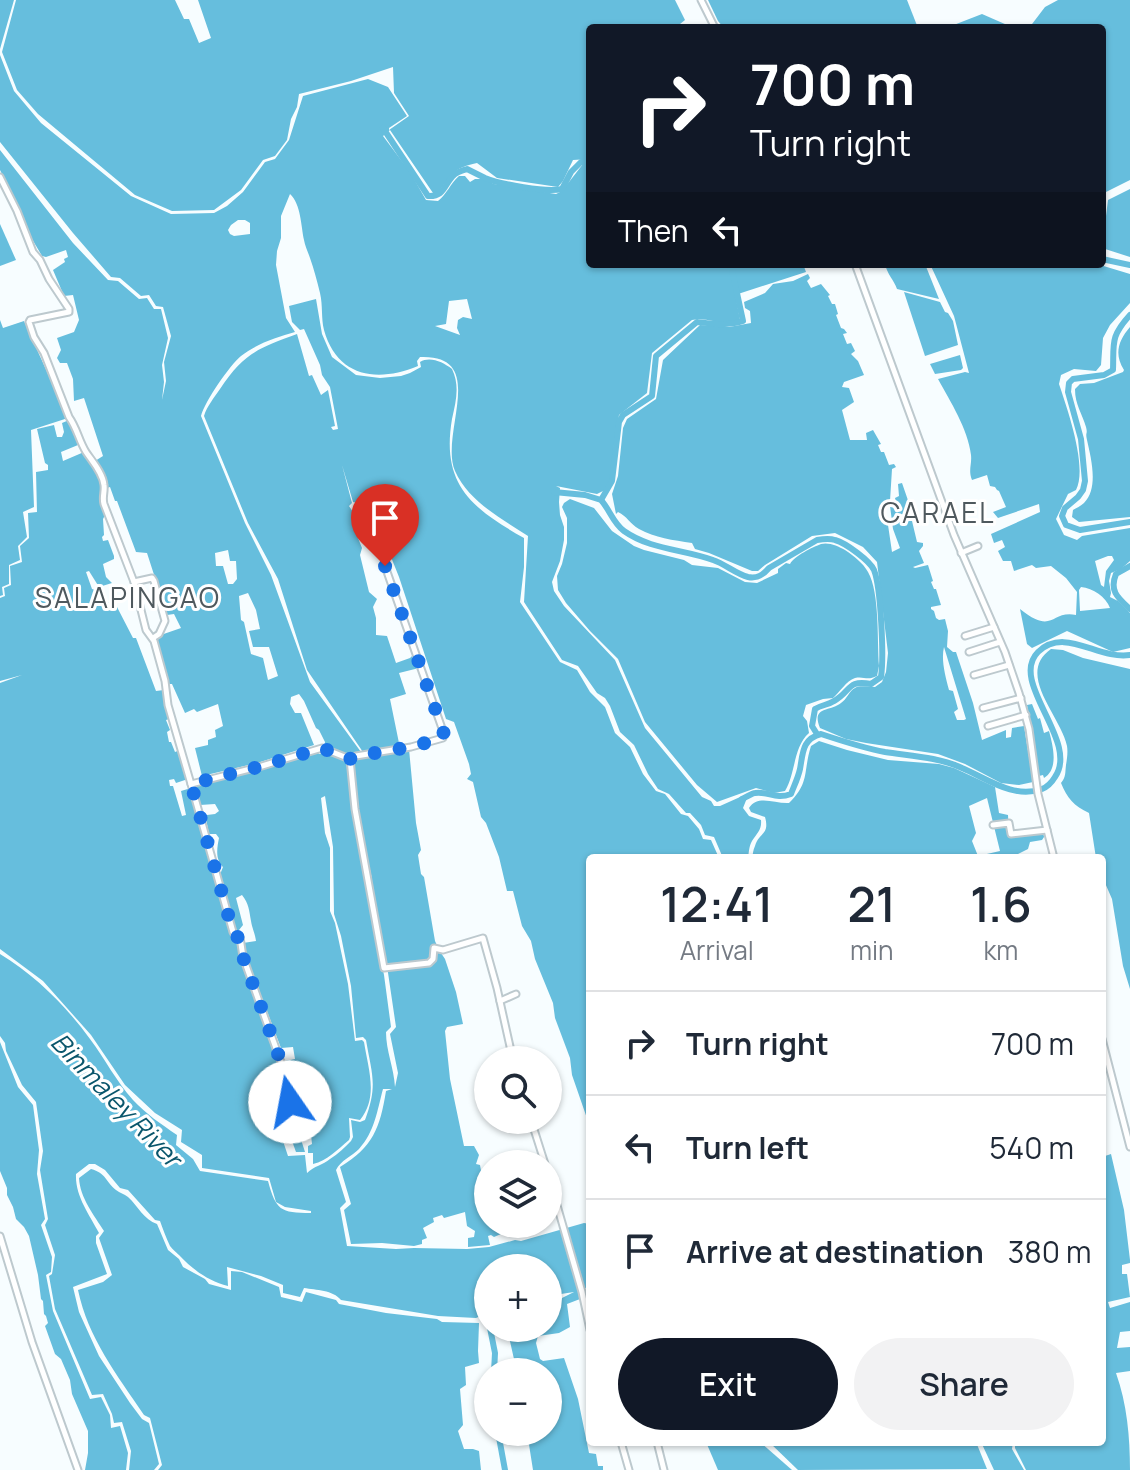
<!DOCTYPE html>
<html lang="en">
<head>
<meta charset="utf-8">
<style>
  body { margin:0; font-family:Manrope,sans-serif; background:#f2f2f3; color:#1f2937; height:100vh; display:flex; flex-direction:column; font-size:30px; white-space:nowrap }
  * { box-sizing:border-box; margin:0 }
  p { font-size:26px; color:#747a83 }
  .icon { flex:none; width:44px; height:44px; fill:none; stroke:currentColor; stroke-width:2; stroke-linecap:round; stroke-linejoin:round }
  .map { position:relative; flex:1; overflow:hidden }
  .drawer { position:absolute; left:586px; top:854px; width:520px; height:592px; display:flex; flex-direction:column; background:#fff; border-radius:8px; box-shadow:0 2px 6px #0004 }
  .drawer>* { flex:none }
  .hud { position:absolute; left:586px; top:24px; width:520px; height:244px; border-radius:8px; box-shadow:0 2px 6px #0004; background:#111827; color:#fff; overflow:hidden }
  .tools { position:absolute; left:474px; top:1046px; display:grid; gap:16px }
  .tools a { display:grid; place-items:center; width:88px; height:88px; border-radius:50%; background:#fff; box-shadow:0 2px 6px #0004; font-size:40px }
  .pin { position:absolute; display:grid; place-items:center; width:68px; height:68px; color:#fff; margin:-82px -34px; border-radius:50% 50% 50% 0; rotate:-45deg; box-shadow:0 0 8px #0007 }
  .pin .icon { rotate:45deg }
  .me { position:absolute; width:88px; margin:-44px; rotate:348deg; stroke-linejoin:round; filter:drop-shadow(0 0 6px #0008) }
  .turn { display:flex; align-items:center; gap:28px; height:168px; padding:0 32px; font-size:36px }
  .turn .icon { width:104px; height:104px; stroke-width:2.5 }
  .turn b { display:block; font-size:56px; line-height:68px }
  .then { display:flex; align-items:center; height:76px; padding:0 32px; background:#0003; gap:16px; font-size:30px }
  .eta { display:flex; justify-content:space-evenly; align-items:center; height:136px; text-align:center }
  .eta b { font-size:48px; font-weight:600; line-height:56px }
  .action { display:flex; gap:16px; margin-top:auto; padding:16px 32px }
  .action a { flex:1; height:92px; border-radius:48px; background:#111827; color:#fff; font-size:32px; font-weight:600; line-height:92px; text-align:center }
  .action a+a { background:#f2f2f3; color:#1f2937 }
  ul { padding:0; list-style:none }
  li { display:flex; align-items:center; gap:24px; height:104px; padding:0 32px; border-top:2px solid #e0e1e3 }
  li div { flex:1 }
  li b { display:block; font-size:30px }
  li em { font-style:normal }
  .map>svg:first-child { display:block }
  .water { fill:#66bedd; fill-rule:evenodd }
  .lines { fill:none; stroke-linecap:round; stroke-linejoin:round }
  .river { stroke:#66bedd; stroke-width:6 }
  .minor-casing { stroke:#bdc9ce; stroke-width:9 }
  .minor { stroke:#fff; stroke-width:5 }
  .route { stroke:#1a73e8; stroke-width:14; stroke-dasharray:0 25.2 }
  .labels { text-anchor:middle; stroke-width:6; stroke-linejoin:round; paint-order:stroke }
  .water-label { font-size:26px; font-style:italic; fill:#0a566c; stroke:#fff }
  .quarter-label { font-size:28px; letter-spacing:2px; fill:#4f595e; stroke:#fff }
</style>
</head>
<body>
<div class="map">
<svg width="1130" height="1470" viewBox="0 0 1130 1470">
  <rect width="100%" height="100%" fill="#f7fdff"/>
  <g class="water">
    <polygon points="0,0 14,0 0,49"/>
    <path d="M16,0H175L184,19H189L199,43L211,38L198,0H675L685,20L680,24L681,28H590V159L573,160L563,181L558,187L497,178L477,163C453,168 452,174 438,193H433L390,130L383,136L410,172L426,200L438,201C447,194 450,184 459,176H465L470,182L475,179H484L494,184L556,194L562,191L583,164L589,163L590,264H728L730,268L740,320C723,328 708,316 692,320L652,353L647,393L619,415L614,445L611,479L607,489L597,494L556,486L560,488L559,502L560,515L564,527V540L560,561L552,582L554,591L564,606L615,660L645,728L702,797L711,801L714,806H720L749,793L743,808L749,816L761,820C762,830 757,833 752,841C749,846 749,852 748,858H723L714,837L705,835L701,825L690,813H686L669,794L658,789L648,774L634,745L620,732L610,706L605,698L597,693L578,666L562,660L524,602L528,536C501,518 469,502 455,471C439,434 490,354 420,357L417,361L418,366C377,383 337,377 324,330C321,318 323,306 320,293C317,281 314,269 310,258C308,252 305,246 304,240C301,226 301,204 290,194L281,216V238L277,251L276,265L286,318L295,332C277,337 256,344 241,356C230,365 205,401 201,416L245,523L271,575L310,682L361,752L348,753L347,758L367,880L365,883L384,975L391,1027L386,1032C386,1051 394,1068 395,1087L398,1073L390,1034L396,1027L387,966L369,886L372,879L359,818L353,760L354,759L365,755L307,670L278,579L248,523L204,416C207,406 214,398 220,389C243,354 258,348 297,334L309,376L312,375L321,395L328,390L335,426L331,427L333,430L338,429L330,387L322,375L320,365L304,329L300,330L292,322L289,306L316,299L322,334L332,357L356,375L380,378L401,376L410,373L421,367L420,362C430,356 443,362 452,369C460,386 456,401 452,419C441,484 471,508 524,538V567L520,602L560,662L577,670L590,692L605,707L615,733L630,747L643,774L656,791L665,794L681,814L688,816L699,829L703,839L711,840L719,858H590V1127L572,1075L570,1058L555,1018L553,1003L535,959L531,941L522,926L513,891H507L499,857L486,823L481,817L473,782L467,779L471,774L469,764L454,722L446,719L399,577L377,522L369,523L357,503L353,502L342,465L352,503L349,506L353,512L358,531L356,533L362,548L360,555L369,592L377,599L373,607L376,618V635L387,636L396,663L410,658L416,652H419L422,664L418,665L419,668L399,673L406,694L390,699L400,748L409,749L416,823L421,850L418,855L421,874L424,877L435,941L439,950L445,959L456,992L463,1024L447,1027L445,1031L450,1079L464,1146H474L479,1155L476,1164L480,1165L483,1181L476,1182L477,1194H481L482,1197L485,1195L488,1208V1224H499L501,1234L494,1237L491,1235L488,1236L490,1245L468,1247V1238L474,1237L475,1231L467,1226L465,1212L444,1218L442,1215L433,1218L434,1222L423,1228L427,1238L422,1240V1244L414,1246L382,1243L351,1244L344,1210L351,1204L340,1167C373,1147 380,1128 386,1091L392,1089H383C377,1111 375,1131 359,1149C351,1157 341,1160 336,1170L346,1202L340,1208L347,1246L396,1249L414,1248L467,1249L489,1247L515,1240L521,1241L584,1223L590,1224V1290L586,1288L578,1290L580,1299L567,1304L570,1327L559,1333L538,1336L536,1343L540,1359L543,1361L564,1358L578,1399L589,1453L596,1454L598,1466H603V1470H533L527,1432H548V1372H519L516,1368L507,1328H548V1301L562,1298L574,1292L548,1296V1268H488V1313L476,1318L438,1316L341,1300C333,1290 316,1290 304,1288L300,1297L283,1293V1285L261,1276L227,1267L228,1286C208,1281 192,1269 179,1255C175,1251 173,1250 170,1246C166,1238 163,1229 160,1221L155,1220L128,1190L120,1188L105,1170L95,1164H89L76,1174C75,1196 89,1214 99,1233L96,1236V1243L107,1274L73,1287L79,1312L99,1356L130,1403L142,1419L149,1423L159,1464L154,1470H129L131,1451L122,1422L114,1423L112,1414L103,1394L92,1395L55,1309L49,1276L52,1274L55,1255L45,1225L48,1219L40,1170L43,1151L36,1102L22,1085L6,1051L5,1043L0,1036V954C35,975 66,1006 90,1039C105,1059 116,1081 133,1100C146,1114 161,1124 177,1135L176,1145L193,1159L200,1171L268,1181C276,1210 280,1213 311,1213V1211L285,1207L276,1202L269,1178L202,1168V1155L181,1142L182,1130L155,1113L125,1085L91,1035L43,981L0,949V683L22,675L0,681V598L5,596L4,588L11,585L10,566L22,562L20,546L29,538L28,513L37,512L36,472L48,470V465L45,463L37,429L54,425L57,437H62L64,432L62,423L69,420L78,445L61,452L63,461L84,452L103,485L101,492L106,513L103,519L104,535L102,537L103,541L108,540L114,556V559L103,564L106,577L112,583L99,587L89,571L86,572L92,589L102,592L106,602L112,603L113,607H117L133,638H136L156,691L164,690L172,718L166,720L170,730L167,732L169,742H171L175,752L180,750L188,779L176,783L174,779L169,780L170,786H173L182,816L186,815L181,791L191,788L214,877L225,907L232,933L238,942V951L277,1052L282,1075L271,1081L275,1100L276,1120L288,1156L305,1155L307,1173C314,1166 323,1165 330,1159C338,1154 345,1147 351,1141L353,1137L351,1120L360,1122L365,1120C378,1085 372,1075 366,1040L363,1037L356,1038L351,986L341,936L334,914L333,847L325,796L321,798L325,833L330,848V911L335,923L348,984L355,1041L362,1040L364,1042C368,1068 379,1097 360,1120L349,1118L350,1137L349,1140C338,1149 327,1161 313,1164V1153H308V1146L312,1144L311,1135L306,1137L303,1115L299,1116L293,1103L292,1083L290,1080L285,1061L295,1059L293,1047L281,1048L244,951L243,943L256,941C255,933 252,928 251,921C249,910 249,904 242,895L236,898L243,925L239,930L241,933L237,935L234,930L218,874L221,872L223,867C215,859 217,848 219,838L216,834H209L206,819L207,815L215,814L219,811L215,804L200,805L194,784L315,749L319,754L324,753L325,742L319,730L316,728L304,701L299,694L291,697L290,704L295,713H301L314,745L257,763L202,776L195,748L208,745V740L216,737L215,730L223,726L218,704L197,712L194,709L185,713L172,684H168L155,637L181,628L174,614L167,615L147,553L136,552L117,501H115L110,487L107,488L106,486L95,461L103,456L84,398L74,401L73,379L67,363H60L57,358L61,350L57,338L74,332L79,320L73,295L64,296L53,270L65,262L64,259L68,257L66,250L46,257L42,256L32,239L17,204L0,170V150L73,243L108,280L118,281L139,299L147,298L154,309H161L168,338L162,365L164,382L162,400L166,381L164,362L171,336L163,307L156,306L149,295L141,296L120,278L111,277L73,233L0,142V55L14,91L41,123L131,196L171,214L214,213L227,206L243,192L265,162L275,159L289,140L303,96L368,79L388,87L407,116L389,128V130L409,116L394,93L393,67L351,81L299,94L297,107L291,119L287,140L275,156L263,160L241,190L214,210L172,211L135,195L38,114L17,90L2,52ZM238,220H245L250,223V234L234,236L230,234L228,230L231,225ZM467,299L472,319L463,317L458,320L457,328L460,335L435,326L446,324L449,301ZM228,550L230,561H236L237,579L233,584H228L223,566H216L215,553ZM248,593L256,610L260,629L249,631L253,647H269L278,676L268,680L263,658L251,654L244,622L241,620L239,596Z"/>
    <polygon points="708,0 907,0 918,28 724,28 718,21"/>
    <polygon points="1058,0 1130,0 1130,180 1102,194 1102,28 1029,28 1045,7"/>
    <polygon points="982,14 1014,28 946,28"/>
    <polygon points="1130,189 1130,257 1102,248 1108,200"/>
    <polygon points="0,224 16,260 0,266"/>
    <polygon points="731,264 803,264 806,272 738,294"/>
    <path d="M885,264H925L939,299L897,289C894,280 887,274 885,264Z"/>
    <path d="M930,264H1097L1130,274V303L1110,325L1103,338L1101,365L1096,371L1074,369L1061,375L1059,384C1067,408 1088,467 1076,490L1068,494L1056,519L1064,535L1077,540L1082,536L1130,528V561L1121,569L1111,573L1109,581L1111,593L1110,597L1118,601L1130,613V648L1113,652L1067,631L1032,648L1027,644L1020,609C1054,636 1050,610 1076,615L1077,592L1066,578L1051,566L1036,568L1032,565L1014,571L1011,561H1003L998,551L1005,547L1002,540L994,543L991,534L1040,512L1039,504L998,518L993,512L1006,507L999,491L997,490L995,487L990,486L987,475L972,480C968,470 972,465 971,455C968,429 950,401 938,379L965,372L969,373L954,316ZM1108,556H1112L1114,560L1106,571L1104,587L1101,585L1095,561ZM1081,587C1093,588 1106,597 1110,608L1080,611L1079,590Z"/>
    <path d="M808,274L810,278L807,281L811,288L821,284L830,295L828,296L832,304H835L838,314L836,315L841,328L844,329L847,333L843,334L847,344L851,343L855,351L851,354L858,361L864,375L844,382L842,387L849,388L854,402L842,410L850,440H867L866,433L873,430L881,444L878,445L881,452H884L889,465L894,464L896,467L892,469L890,501L879,508L888,525L892,552L900,548L893,529L890,506L896,502L895,498L899,496L898,484L902,483L911,509L910,512L897,516L900,522L910,520L912,521L917,542L923,543V546L919,551L924,563L913,567L915,568L928,565L933,581L931,582L934,589H936L941,605L931,607V609L934,611L936,618L939,620L945,619L948,631L947,647L953,652H956L973,703L982,740L1006,730V738L1011,737L1012,728L1024,726L1033,782L1019,785L1001,783L965,764L938,754L866,743L846,739L820,728C811,706 830,712 841,703C847,699 849,691 855,688C860,685 869,687 875,687L882,682L886,672L888,653L877,562L863,547L835,533L812,536L765,565L758,571H752L709,553L695,549L692,543C673,540 655,538 639,529C630,524 627,516 618,512L616,514L612,494L618,476L623,428L627,419L656,399L663,360L700,325L729,327L751,323L750,311L745,308L744,302L765,293L773,284L793,281ZM944,647L966,719L964,720H957L954,712L958,709L953,691L949,690C945,675 941,660 944,647Z"/>
    <polygon points="904,292 940,302 945,312 948,313 953,321 958,345 925,356"/>
    <polygon points="0,320 3,328 24,321 68,418 31,430 34,507 23,512 27,537 18,546 20,560 9,565 9,584 2,587 3,595 0,596"/>
    <path d="M1130,327V517L1079,522L1072,517L1073,510C1076,508 1081,506 1084,503C1099,488 1091,458 1087,440C1085,431 1088,435 1086,427C1082,413 1075,405 1075,389L1080,384L1094,383L1123,372L1124,370C1114,354 1118,341 1130,327Z"/>
    <polygon points="960,355 963,368 961,370 935,374 930,364"/>
    <path d="M570,499L594,508L612,531L634,546L644,550L684,560L692,565L718,568L745,582L757,583L778,573V569L786,563L790,564C794,556 813,547 821,544C829,542 838,546 845,550C854,556 863,563 868,572C880,593 877,641 879,666L877,676C867,681 864,676 855,678C846,681 840,692 833,698L823,699L806,705L803,716L807,721L809,733C793,747 796,773 785,791L774,793L756,788L717,802L697,785L645,722L618,659L590,631L566,603L558,590L557,576L562,564L567,543V518L562,507L564,503Z"/>
    <path d="M1051,649L1063,650L1083,658L1130,669V989L1123,966L1112,899L1102,876V858H1096L1089,813C1074,806 1067,798 1061,783C1066,777 1065,773 1066,765C1067,759 1068,752 1067,746C1061,716 1015,674 1051,649Z"/>
    <path d="M1032,704L1038,719L1040,718L1044,733L1049,731C1053,746 1059,769 1044,778L1043,775L1039,776L1027,705Z"/>
    <path d="M819,741L847,750L888,760L939,764L954,768L995,787L999,813L1008,815L1009,835L1043,831L1044,837L1042,840L1030,842L1028,849L1016,855V858H752C753,854 753,850 755,846C759,832 770,835 765,817L751,812L749,808C758,794 775,804 789,803C810,783 803,771 811,746ZM987,798L1000,851L978,856L972,841L976,833L969,806Z"/>
    <polygon points="0,1042 18,1087 33,1105 39,1150 37,1174 45,1219 41,1225 52,1257 51,1272 46,1275 53,1311 90,1399 101,1397 110,1415 111,1428 120,1426 128,1453 126,1470 85,1470 88,1453 88,1431 72,1394 70,1380 61,1359 55,1354 45,1326 48,1323 46,1316 44,1314 43,1301 41,1299 38,1275 29,1236 24,1227 16,1219 13,1207 7,1195 7,1188 0,1171"/>
    <polygon points="283,1103 290,1105 305,1152 296,1152 284,1119"/>
    <path d="M1111,1154L1124,1210L1130,1260V1263L1122,1265V1274H1127L1130,1297L1108,1302L1110,1308L1130,1302V1331L1120,1332L1117,1348L1130,1347V1371L1116,1373C1127,1404 1130,1437 1130,1470H1026L1015,1448V1442H1102V1157Z"/>
    <path d="M91,1169C106,1173 106,1182 116,1190C120,1193 124,1194 128,1197C138,1206 144,1220 157,1224L168,1250L179,1259L183,1267L205,1279L209,1284L231,1290V1271L242,1272L279,1287L281,1297L302,1302L306,1292L336,1300L339,1304L386,1313L437,1319L442,1322L479,1323L478,1351L479,1363L465,1367L466,1385L460,1389L463,1425L458,1431L464,1449H473L479,1451L481,1470H158L162,1465L150,1418L144,1415C117,1375 88,1338 78,1290L103,1282L112,1275L99,1238L104,1231C94,1215 80,1198 79,1178Z"/>
    <polygon points="706,1442 760,1442 792,1470 718,1470"/>
    <polygon points="769,1442 976,1442 987,1469 798,1470"/>
    <polygon points="981,1442 1013,1442 1012,1449 1024,1470 994,1470"/>
  </g>
  <g class="lines">
    <g class="river">
      <path d="M383,128L428,196C445,197 444,184 454,175C457,172 464,170 467,169C473,172 479,175 485,178C500,184 547,193 562,189L571,172L581,162H590"/>
      <polyline points="1102,259 1130,265"/>
      <path d="M1130,315C1110,337 1114,343 1113,370L1104,375L1073,379L1069,383L1068,392L1081,439L1085,481L1083,490L1078,497L1065,508L1062,516L1066,525L1080,530L1130,522"/>
      <path d="M554,492L585,495L601,500C610,510 613,523 624,531C651,550 683,549 713,560C725,564 736,574 748,577C757,579 763,575 769,568L817,540C823,539 829,538 835,540C846,543 870,561 874,570C881,588 884,657 881,677L871,684C847,679 851,692 834,701C828,705 821,705 815,709L812,726L817,734"/>
      <path d="M601,500L612,481L619,422L623,415L652,396L656,356L697,322C713,324 728,326 743,321L732,270L729,264"/>
      <path d="M1130,566L1116,574C1109,591 1118,598 1130,609"/>
      <path d="M742,799C744,798 753,793 755,793C769,791 775,800 791,794C794,786 798,778 800,769C803,753 802,739 821,734C842,741 863,748 885,752C911,756 938,757 962,768C988,779 1013,799 1042,789C1047,787 1052,782 1055,777C1080,741 1008,682 1038,652C1065,626 1098,660 1130,655"/>
      <polyline points="488,1316 488,1321"/>
      <polyline points="490,1328 495,1353 494,1372"/>
      <polyline points="498,1432 505,1470"/>
    </g>
    <defs>
      <g id="minor">
        <polyline points="701,0 715,28"/>
        <path d="M0,177L17,211L33,252L40,260L49,279L69,309V312L30,320L29,322L34,337L44,353L69,417C77,428 79,441 86,452C92,461 103,473 104,485C105,492 102,497 104,504L134,582L146,630L154,641L165,681L168,705L191,784"/>
        <polyline points="855,264 954,535 1005,652 1019,693 1029,729 1038,794 1054,858"/>
        <polyline points="961,553 978,546"/>
        <polyline points="134,582 152,578 154,581 165,621 159,634 153,638"/>
        <polyline points="965,636 994,627"/>
        <polyline points="969,652 1000,642"/>
        <polyline points="974,675 1009,665"/>
        <polyline points="983,708 1021,698"/>
        <polyline points="988,726 1026,715"/>
        <polyline points="350,759 355,809 384,968 429,963 433,959 434,948 443,950 483,938 497,988 513,1060"/>
        <polyline points="993,825 1009,823 1011,834 1047,830"/>
        <polyline points="500,1001 516,994"/>
        <polyline points="1102,1039 1130,1147"/>
        <polyline points="285,1101 291,1102 290,1087 243,957 240,937 236,937 233,932 191,784 262,766 322,748 350,759 356,756 411,747 443,738 444,734 385,566"/>
        <polyline points="531,1120 545,1164"/>
        <polyline points="548,1174 582,1292 590,1330"/>
        <polyline points="0,1236 32,1342 78,1470"/>
        <polyline points="621,1442 629,1470"/>
        <polyline points="657,1442 664,1470"/>
      </g>
    </defs>
    <use href="#minor" class="minor-casing"/>
    <use href="#minor" class="minor"/>
  </g>
  <g class="lines">
    <polyline class="route" points="290,1102 291,1101 290,1087 243,957 240,937 236,937 233,932 191,784 262,766 322,748 350,759 356,756 411,747 443,738 444,734 385,566"/>
  </g>
  <g class="labels">
    <g class="water-label">
      <text transform="translate(116 1100) rotate(46)" y="9">Binmaley River</text>
    </g>
    <g class="quarter-label">
      <text x="938" y="523">CARAEL</text>
      <text x="128" y="608">SALAPINGAO</text>
    </g>
  </g>
</svg>
<div class="tools">
<a><svg class="icon" aria-label="search" viewBox="0 0 24 24"><circle cx="10" cy="10" r="6"/><path d="M15 15l6 6"/></svg></a>
<a><svg class="icon" aria-label="layers" viewBox="0 0 24 24"><path d="M12 4l9 5-9 5-9-5zM3 14l9 5 9-5"/></svg></a>
<a>+</a>
<a>−</a>
</div>
<div class="pin" style="left:385px;top:566px;background:#d93025"><svg class="icon" aria-label="arrive" viewBox="0 0 24 24"><path d="M6 21V4h12l-3 4 3 4H6"/></svg></div>
<svg class="me" style="left:290px;top:1102px" viewBox="-20 -20 40 40"><circle r="19" fill="#fff"/><path d="M0-13L10 11 0 6-10 11z" fill="#1a73e8"/></svg>
<div class="hud">
<div class="turn"><svg class="icon" aria-label="right" viewBox="0 0 24 24"><path d="M7 20v-9h11M14 6l5 5-5 5"/></svg><div><b>700 m</b>Turn right</div></div>
<div class="then">Then<svg class="icon" aria-label="left" viewBox="0 0 24 24"><path d="M17 20v-9H6M10 6l-5 5 5 5"/></svg></div>
</div>
<section class="drawer">
<div class="eta">
<div><b>12:41</b><p>Arrival</p></div>
<div><b>21</b><p>min</p></div>
<div><b>1.6</b><p>km</p></div>
</div>
<ul>
<li><svg class="icon" aria-label="right" viewBox="0 0 24 24"><path d="M7 20v-9h11M14 6l5 5-5 5"/></svg><div><b>Turn right</b></div><em>700 m</em></li>
<li><svg class="icon" aria-label="left" viewBox="0 0 24 24"><path d="M17 20v-9H6M10 6l-5 5 5 5"/></svg><div><b>Turn left</b></div><em>540 m</em></li>
<li><svg class="icon" aria-label="arrive" viewBox="0 0 24 24"><path d="M6 21V4h12l-3 4 3 4H6"/></svg><div><b>Arrive at destination</b></div><em>380 m</em></li>
</ul>
<div class="action"><a>Exit</a><a>Share</a></div>
</section>
</div>
</body>
</html>
